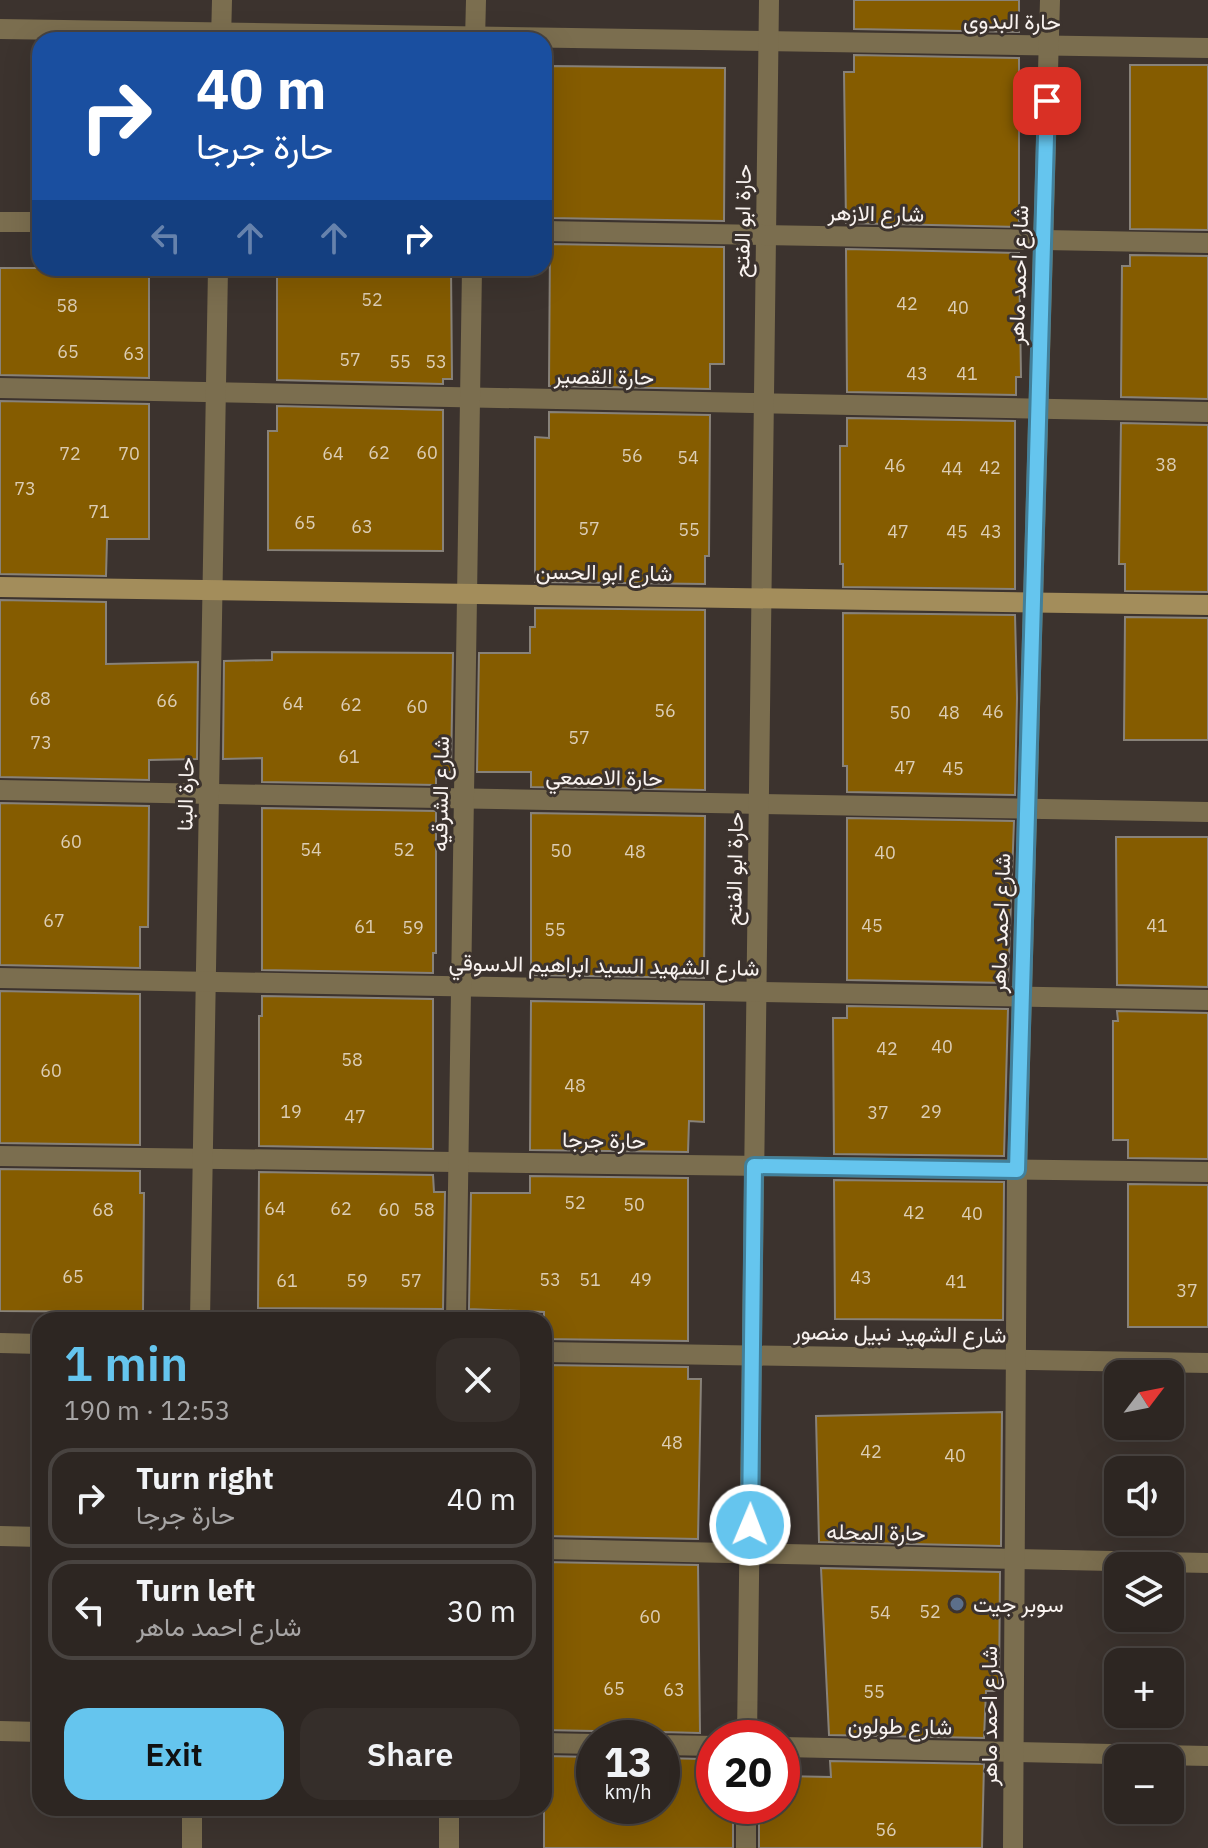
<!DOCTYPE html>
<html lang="en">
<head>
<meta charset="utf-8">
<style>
  body { margin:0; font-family:"IBM Plex Sans",Vazirmatn,sans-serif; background:#352e2a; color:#f1f3f6; height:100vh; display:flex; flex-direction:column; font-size:30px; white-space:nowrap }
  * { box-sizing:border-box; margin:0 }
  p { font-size:26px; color:#a7a5a5 }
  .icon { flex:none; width:44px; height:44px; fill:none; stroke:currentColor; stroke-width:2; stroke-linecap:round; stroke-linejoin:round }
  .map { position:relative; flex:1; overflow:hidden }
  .side { position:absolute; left:32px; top:1312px; width:520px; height:504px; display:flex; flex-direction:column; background:#2d2622; border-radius:24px; box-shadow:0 8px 32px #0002,0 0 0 2px #484340 }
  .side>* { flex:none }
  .hud { position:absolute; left:32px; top:32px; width:520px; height:244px; border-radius:24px; box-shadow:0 8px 32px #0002,0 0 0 2px #484340; background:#1a4fa0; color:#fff; overflow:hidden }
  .needle { width:52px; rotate:58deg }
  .tools { position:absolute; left:1104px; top:1360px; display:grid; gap:16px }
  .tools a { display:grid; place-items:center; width:80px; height:80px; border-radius:16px; background:#2d2622; box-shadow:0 8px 32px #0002,0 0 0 2px #484340; font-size:40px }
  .speed { position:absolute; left:576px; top:1720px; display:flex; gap:16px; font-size:40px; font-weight:700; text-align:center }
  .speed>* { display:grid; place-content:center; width:104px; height:104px; border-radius:50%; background:#2d2622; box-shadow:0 8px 32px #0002,0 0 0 2px #484340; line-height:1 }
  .speed small { font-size:20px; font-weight:400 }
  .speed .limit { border:12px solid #d22; background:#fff; color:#111 }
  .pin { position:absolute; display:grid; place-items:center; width:68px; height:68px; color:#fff; margin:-34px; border-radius:16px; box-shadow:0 4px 12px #0006 }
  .me { position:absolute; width:88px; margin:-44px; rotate:1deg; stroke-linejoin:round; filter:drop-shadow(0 0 6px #0008) }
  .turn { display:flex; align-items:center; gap:28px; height:168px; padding:0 32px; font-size:36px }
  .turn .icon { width:104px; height:104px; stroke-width:2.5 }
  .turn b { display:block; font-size:56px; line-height:68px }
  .lanes { display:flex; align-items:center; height:76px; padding:0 32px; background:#0003; justify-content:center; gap:40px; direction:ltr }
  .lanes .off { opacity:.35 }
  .round { display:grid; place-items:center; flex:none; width:84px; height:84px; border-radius:24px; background:#352e2a }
  .summary { display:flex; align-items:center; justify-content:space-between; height:136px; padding:0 32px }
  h1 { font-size:48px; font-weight:600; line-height:60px; color:#65c5ee }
  .action { display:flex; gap:16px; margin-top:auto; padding:16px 32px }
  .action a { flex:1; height:92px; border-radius:24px; background:#65c5ee; color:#111; font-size:32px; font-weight:600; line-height:92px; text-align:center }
  .action a+a { background:#352e2a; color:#f1f3f6 }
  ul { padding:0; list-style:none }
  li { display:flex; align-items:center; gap:24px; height:100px; margin:0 16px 12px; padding:0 16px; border:4px solid #484340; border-radius:24px }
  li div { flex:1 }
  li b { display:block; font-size:30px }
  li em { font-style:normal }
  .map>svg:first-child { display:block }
  .building { fill:#855c00; stroke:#888279; stroke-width:2 }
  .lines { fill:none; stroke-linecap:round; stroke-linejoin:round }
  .lane { stroke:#7b6e4f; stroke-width:20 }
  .street { stroke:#7b6e4f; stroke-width:20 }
  .secondary { stroke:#a38d5b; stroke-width:20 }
  .route-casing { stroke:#42809b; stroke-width:20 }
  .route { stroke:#65c5ee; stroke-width:14 }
  .service-dot { fill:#5c6f8a; stroke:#3c332e; stroke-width:3 }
  .labels { text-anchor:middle; stroke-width:6; stroke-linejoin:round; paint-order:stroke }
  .number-label { font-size:18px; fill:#dccdb4 }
  .street-label { font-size:22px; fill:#f9f3f0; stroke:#3c332e }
  .poi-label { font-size:22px; fill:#f9f3f0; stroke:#3c332e; text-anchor:start }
</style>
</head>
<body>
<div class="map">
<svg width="1208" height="1848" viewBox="0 0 1208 1848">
  <rect width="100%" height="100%" fill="#3c332e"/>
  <g class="building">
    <polygon points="854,0 1019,0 1019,32 854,29"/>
    <polygon points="854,55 1019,58 1019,227 846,223 844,72 854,72"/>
    <polygon points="1130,65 1208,65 1208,230 1130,229"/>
    <polygon points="551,66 725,68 724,221 550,218"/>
    <polygon points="550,244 724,247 724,364 710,364 710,389 549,386"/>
    <polygon points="846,249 1019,253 1021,377 1016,377 1016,395 847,392"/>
    <polygon points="1130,255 1208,256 1208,399 1121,397 1122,266 1130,266"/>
    <polygon points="0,268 149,268 149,378 0,375"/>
    <polygon points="277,268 451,268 452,379 443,379 443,384 277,380"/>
    <polygon points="0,401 149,404 149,539 107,539 106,576 0,574"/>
    <polygon points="277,406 443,410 443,551 268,550 268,431 277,431"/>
    <polygon points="549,412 710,415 709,556 705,556 705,584 535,582 535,437 549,438"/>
    <polygon points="847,418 1015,421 1015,589 843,587 843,564 840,564 840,446 847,446"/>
    <polygon points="1121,423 1208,425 1208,592 1125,591 1125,564 1119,564"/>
    <polygon points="0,600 106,602 106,664 198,662 197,759 149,760 149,780 0,777"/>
    <polygon points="535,608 705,610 705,790 531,787 531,772 477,772 479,653 530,653 530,627 535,627"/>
    <polygon points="843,613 1015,615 1017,698 1015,795 847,792 847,766 843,766"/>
    <polygon points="1125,617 1208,618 1208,740 1124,740"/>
    <polygon points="272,652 453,653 451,772 436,772 436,785 262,782 262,758 223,759 224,661 272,660"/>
    <polygon points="0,803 149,806 148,927 140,927 140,968 0,965"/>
    <polygon points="262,808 436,811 436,953 433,953 433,973 262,970"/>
    <polygon points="531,813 705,816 704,978 531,975"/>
    <polygon points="847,818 1014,821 1008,983 847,980"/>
    <polygon points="1116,837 1208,837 1208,987 1117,985"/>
    <polygon points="0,991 140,994 140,1145 0,1143"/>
    <polygon points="262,996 433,999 433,1149 259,1146 259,1016 262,1016"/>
    <polygon points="531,1001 704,1004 704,1122 689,1121 688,1152 530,1150"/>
    <polygon points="847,1006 1008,1009 1004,1156 834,1154 833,1018 847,1018"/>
    <polygon points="1117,1011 1208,1013 1208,1159 1128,1158 1128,1140 1113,1140 1113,1021 1118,1021"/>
    <polygon points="0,1169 140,1171 140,1193 144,1193 143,1312 0,1311"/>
    <polygon points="259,1172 433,1175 434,1192 445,1192 443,1309 258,1308"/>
    <polygon points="530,1176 688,1178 688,1341 544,1339 544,1312 469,1309 471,1193 530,1193"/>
    <polygon points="834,1180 1004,1182 1003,1320 835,1319"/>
    <polygon points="1128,1184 1208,1185 1208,1327 1128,1327"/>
    <polygon points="544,1365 688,1367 688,1379 701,1379 698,1539 544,1536"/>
    <polygon points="1002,1412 1001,1546 819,1542 816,1416"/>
    <polygon points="544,1562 698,1565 700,1733 662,1732 651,1738 605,1738 594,1731 544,1730"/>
    <polygon points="821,1568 1000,1572 999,1691 986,1691 984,1738 829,1735"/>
    <polygon points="544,1756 594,1757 594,1806 662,1806 662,1758 702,1759 702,1775 714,1775 714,1806 733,1806 733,1848 544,1848"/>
    <polygon points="830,1761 984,1764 982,1848 759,1848 759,1806 782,1806 782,1776 831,1777"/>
  </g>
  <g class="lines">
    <g class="lane">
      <polyline points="0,29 1208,48"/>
      <polyline points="221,40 222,0"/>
      <polyline points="0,388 1208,412"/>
      <polyline points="0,790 1208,812"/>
      <polyline points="0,1156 1208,1172"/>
      <polyline points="200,1320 218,268"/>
      <polyline points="0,1536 40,1537"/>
      <polyline points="544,1549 1208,1563"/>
      <polyline points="747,1738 769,0"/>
      <polyline points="192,1848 192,1808"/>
      <polyline points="746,1848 746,1806"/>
    </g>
    <g class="street">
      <polyline points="475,40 476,0"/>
      <polyline points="0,222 40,222"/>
      <polyline points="544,231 1208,243"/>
      <polyline points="0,978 1208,1000"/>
      <polyline points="456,1320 472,268"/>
      <polyline points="0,1343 40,1344"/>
      <polyline points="544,1352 1208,1363"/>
      <polyline points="0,1731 40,1732"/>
      <polyline points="544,1743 594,1744"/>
      <polyline points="662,1745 714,1746"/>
      <polyline points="782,1747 1208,1756"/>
      <polyline points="449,1848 449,1808"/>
      <polyline points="1013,1848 1017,1170 1050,0"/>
    </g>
    <polyline class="secondary" points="0,587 1208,605"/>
  </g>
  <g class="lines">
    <defs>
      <polyline id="route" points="750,1525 754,1166 1017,1170 1047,101"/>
    </defs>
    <use href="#route" class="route-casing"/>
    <use href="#route" class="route"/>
  </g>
  <circle class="service-dot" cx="957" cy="1604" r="8"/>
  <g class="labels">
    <g class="number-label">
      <text x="372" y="306">52</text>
      <text x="907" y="310">42</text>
      <text x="67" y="312">58</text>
      <text x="958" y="314">40</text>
      <text x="68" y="358">65</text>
      <text x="134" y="360">63</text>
      <text x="350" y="366">57</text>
      <text x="400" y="368">55</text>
      <text x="436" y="368">53</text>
      <text x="917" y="380">43</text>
      <text x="967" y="380">41</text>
      <text x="379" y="459">62</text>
      <text x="427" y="459">60</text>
      <text x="70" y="460">72</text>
      <text x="129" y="460">70</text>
      <text x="333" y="460">64</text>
      <text x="632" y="462">56</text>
      <text x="688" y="464">54</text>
      <text x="1166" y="471">38</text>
      <text x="895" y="472">46</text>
      <text x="990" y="474">42</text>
      <text x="952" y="475">44</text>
      <text x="25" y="495">73</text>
      <text x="99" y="518">71</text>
      <text x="305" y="529">65</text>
      <text x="362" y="533">63</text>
      <text x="589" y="535">57</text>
      <text x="689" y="536">55</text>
      <text x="898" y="538">47</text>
      <text x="957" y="538">45</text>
      <text x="991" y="538">43</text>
      <text x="40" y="705">68</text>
      <text x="167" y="707">66</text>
      <text x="293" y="710">64</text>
      <text x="351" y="711">62</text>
      <text x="417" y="713">60</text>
      <text x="665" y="717">56</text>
      <text x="993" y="718">46</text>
      <text x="900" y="719">50</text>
      <text x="949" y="719">48</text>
      <text x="579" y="744">57</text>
      <text x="41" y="749">73</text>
      <text x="349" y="763">61</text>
      <text x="905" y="774">47</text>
      <text x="953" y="775">45</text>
      <text x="71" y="848">60</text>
      <text x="311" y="856">54</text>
      <text x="404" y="856">52</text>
      <text x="561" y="857">50</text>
      <text x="635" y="858">48</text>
      <text x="885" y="859">40</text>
      <text x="54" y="927">67</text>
      <text x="872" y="932">45</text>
      <text x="1157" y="932">41</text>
      <text x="365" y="933">61</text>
      <text x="413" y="934">59</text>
      <text x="555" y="936">55</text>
      <text x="942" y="1053">40</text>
      <text x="887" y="1055">42</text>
      <text x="352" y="1066">58</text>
      <text x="51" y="1077">60</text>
      <text x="575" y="1092">48</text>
      <text x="291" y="1118">19</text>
      <text x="931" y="1118">29</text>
      <text x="878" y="1119">37</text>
      <text x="355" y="1123">47</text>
      <text x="575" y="1209">52</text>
      <text x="634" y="1211">50</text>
      <text x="275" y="1215">64</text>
      <text x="341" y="1215">62</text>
      <text x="103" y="1216">68</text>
      <text x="389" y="1216">60</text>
      <text x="424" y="1216">58</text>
      <text x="914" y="1219">42</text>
      <text x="972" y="1220">40</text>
      <text x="73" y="1283">65</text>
      <text x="861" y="1284">43</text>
      <text x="550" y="1286">53</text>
      <text x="590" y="1286">51</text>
      <text x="641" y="1286">49</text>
      <text x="287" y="1287">61</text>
      <text x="357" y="1287">59</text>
      <text x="411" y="1287">57</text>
      <text x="956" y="1288">41</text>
      <text x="1187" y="1297">37</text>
      <text x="672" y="1449">48</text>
      <text x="871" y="1458">42</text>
      <text x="955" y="1462">40</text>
      <text x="930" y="1618">52</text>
      <text x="880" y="1619">54</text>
      <text x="650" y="1623">60</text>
      <text x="614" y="1695">65</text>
      <text x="674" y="1696">63</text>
      <text x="874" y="1698">55</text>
      <text x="886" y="1836">56</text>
    </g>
    <g class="street-label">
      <text transform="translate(1012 21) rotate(1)" y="8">حارة البدوى</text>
      <text transform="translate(876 213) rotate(1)" y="8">شارع الازهر</text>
      <text transform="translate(742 221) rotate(-89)" y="8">حارة ابو الفتح</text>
      <text transform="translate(1018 275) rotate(-88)" y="8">شارع احمد ماهر</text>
      <text transform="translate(604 376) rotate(1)" y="8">حارة القصير</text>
      <text transform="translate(604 572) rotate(1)" y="8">شارع ابو الحسن</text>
      <text transform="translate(604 777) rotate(1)" y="8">حارة الاصمعي</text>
      <text transform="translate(185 794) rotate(-89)" y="8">حارة البنا</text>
      <text transform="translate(440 794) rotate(-89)" y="8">شارع الشرقيه</text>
      <text transform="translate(734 869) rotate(-89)" y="8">حارة ابو الفتح</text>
      <text transform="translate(1000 923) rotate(-88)" y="8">شارع احمد ماهر</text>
      <text transform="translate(604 965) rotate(1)" y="8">شارع الشهيد السيد ابراهيم الدسوقي</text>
      <text transform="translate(604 1140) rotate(1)" y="8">حارة جرجا</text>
      <text transform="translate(900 1333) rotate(1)" y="8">شارع الشهيد نبيل منصور</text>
      <text transform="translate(876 1532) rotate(1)" y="8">حارة المحله</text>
      <text transform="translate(989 1716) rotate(-90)" y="8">شارع احمد ماهر</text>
      <text transform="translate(900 1726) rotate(1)" y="8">شارع طولون</text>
    </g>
    <g class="poi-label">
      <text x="973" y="1612">سوبر جيت</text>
    </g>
  </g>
</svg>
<div class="tools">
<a><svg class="needle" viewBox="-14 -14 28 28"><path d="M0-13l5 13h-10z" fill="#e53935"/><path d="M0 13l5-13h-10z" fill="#a7a5a5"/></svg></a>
<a><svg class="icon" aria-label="sound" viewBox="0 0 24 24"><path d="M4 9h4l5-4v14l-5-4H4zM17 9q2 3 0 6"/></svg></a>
<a><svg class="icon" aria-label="layers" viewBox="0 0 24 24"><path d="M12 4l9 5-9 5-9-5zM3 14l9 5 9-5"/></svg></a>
<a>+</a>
<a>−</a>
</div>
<div class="speed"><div>13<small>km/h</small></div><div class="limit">20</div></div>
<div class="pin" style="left:1047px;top:101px;background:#d93025"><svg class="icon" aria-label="arrive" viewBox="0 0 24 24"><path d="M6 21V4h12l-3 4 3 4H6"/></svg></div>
<svg class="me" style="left:750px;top:1525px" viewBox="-20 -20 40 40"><circle r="17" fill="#65c5ee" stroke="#fff" stroke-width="3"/><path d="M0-11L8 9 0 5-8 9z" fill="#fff"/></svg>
<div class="hud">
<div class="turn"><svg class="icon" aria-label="right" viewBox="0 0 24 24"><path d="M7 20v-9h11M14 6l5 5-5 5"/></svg><div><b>40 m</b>حارة جرجا</div></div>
<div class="lanes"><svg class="icon off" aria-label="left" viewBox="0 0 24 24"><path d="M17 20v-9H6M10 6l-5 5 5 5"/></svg><svg class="icon off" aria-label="ahead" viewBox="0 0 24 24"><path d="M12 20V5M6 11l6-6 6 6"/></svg><svg class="icon off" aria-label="ahead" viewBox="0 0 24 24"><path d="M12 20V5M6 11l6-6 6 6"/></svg><svg class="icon" aria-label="right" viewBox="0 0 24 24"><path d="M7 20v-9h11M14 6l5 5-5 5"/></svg></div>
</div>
<section class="side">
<div class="summary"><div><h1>1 min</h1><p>190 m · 12:53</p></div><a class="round"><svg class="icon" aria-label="close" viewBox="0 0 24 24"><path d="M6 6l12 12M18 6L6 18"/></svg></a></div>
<ul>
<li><svg class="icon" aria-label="right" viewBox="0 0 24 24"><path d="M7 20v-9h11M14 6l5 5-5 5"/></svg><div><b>Turn right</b><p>حارة جرجا</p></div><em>40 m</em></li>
<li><svg class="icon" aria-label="left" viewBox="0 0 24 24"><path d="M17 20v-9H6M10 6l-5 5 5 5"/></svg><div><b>Turn left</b><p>شارع احمد ماهر</p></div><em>30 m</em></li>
</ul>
<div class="action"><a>Exit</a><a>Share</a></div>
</section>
</div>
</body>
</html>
